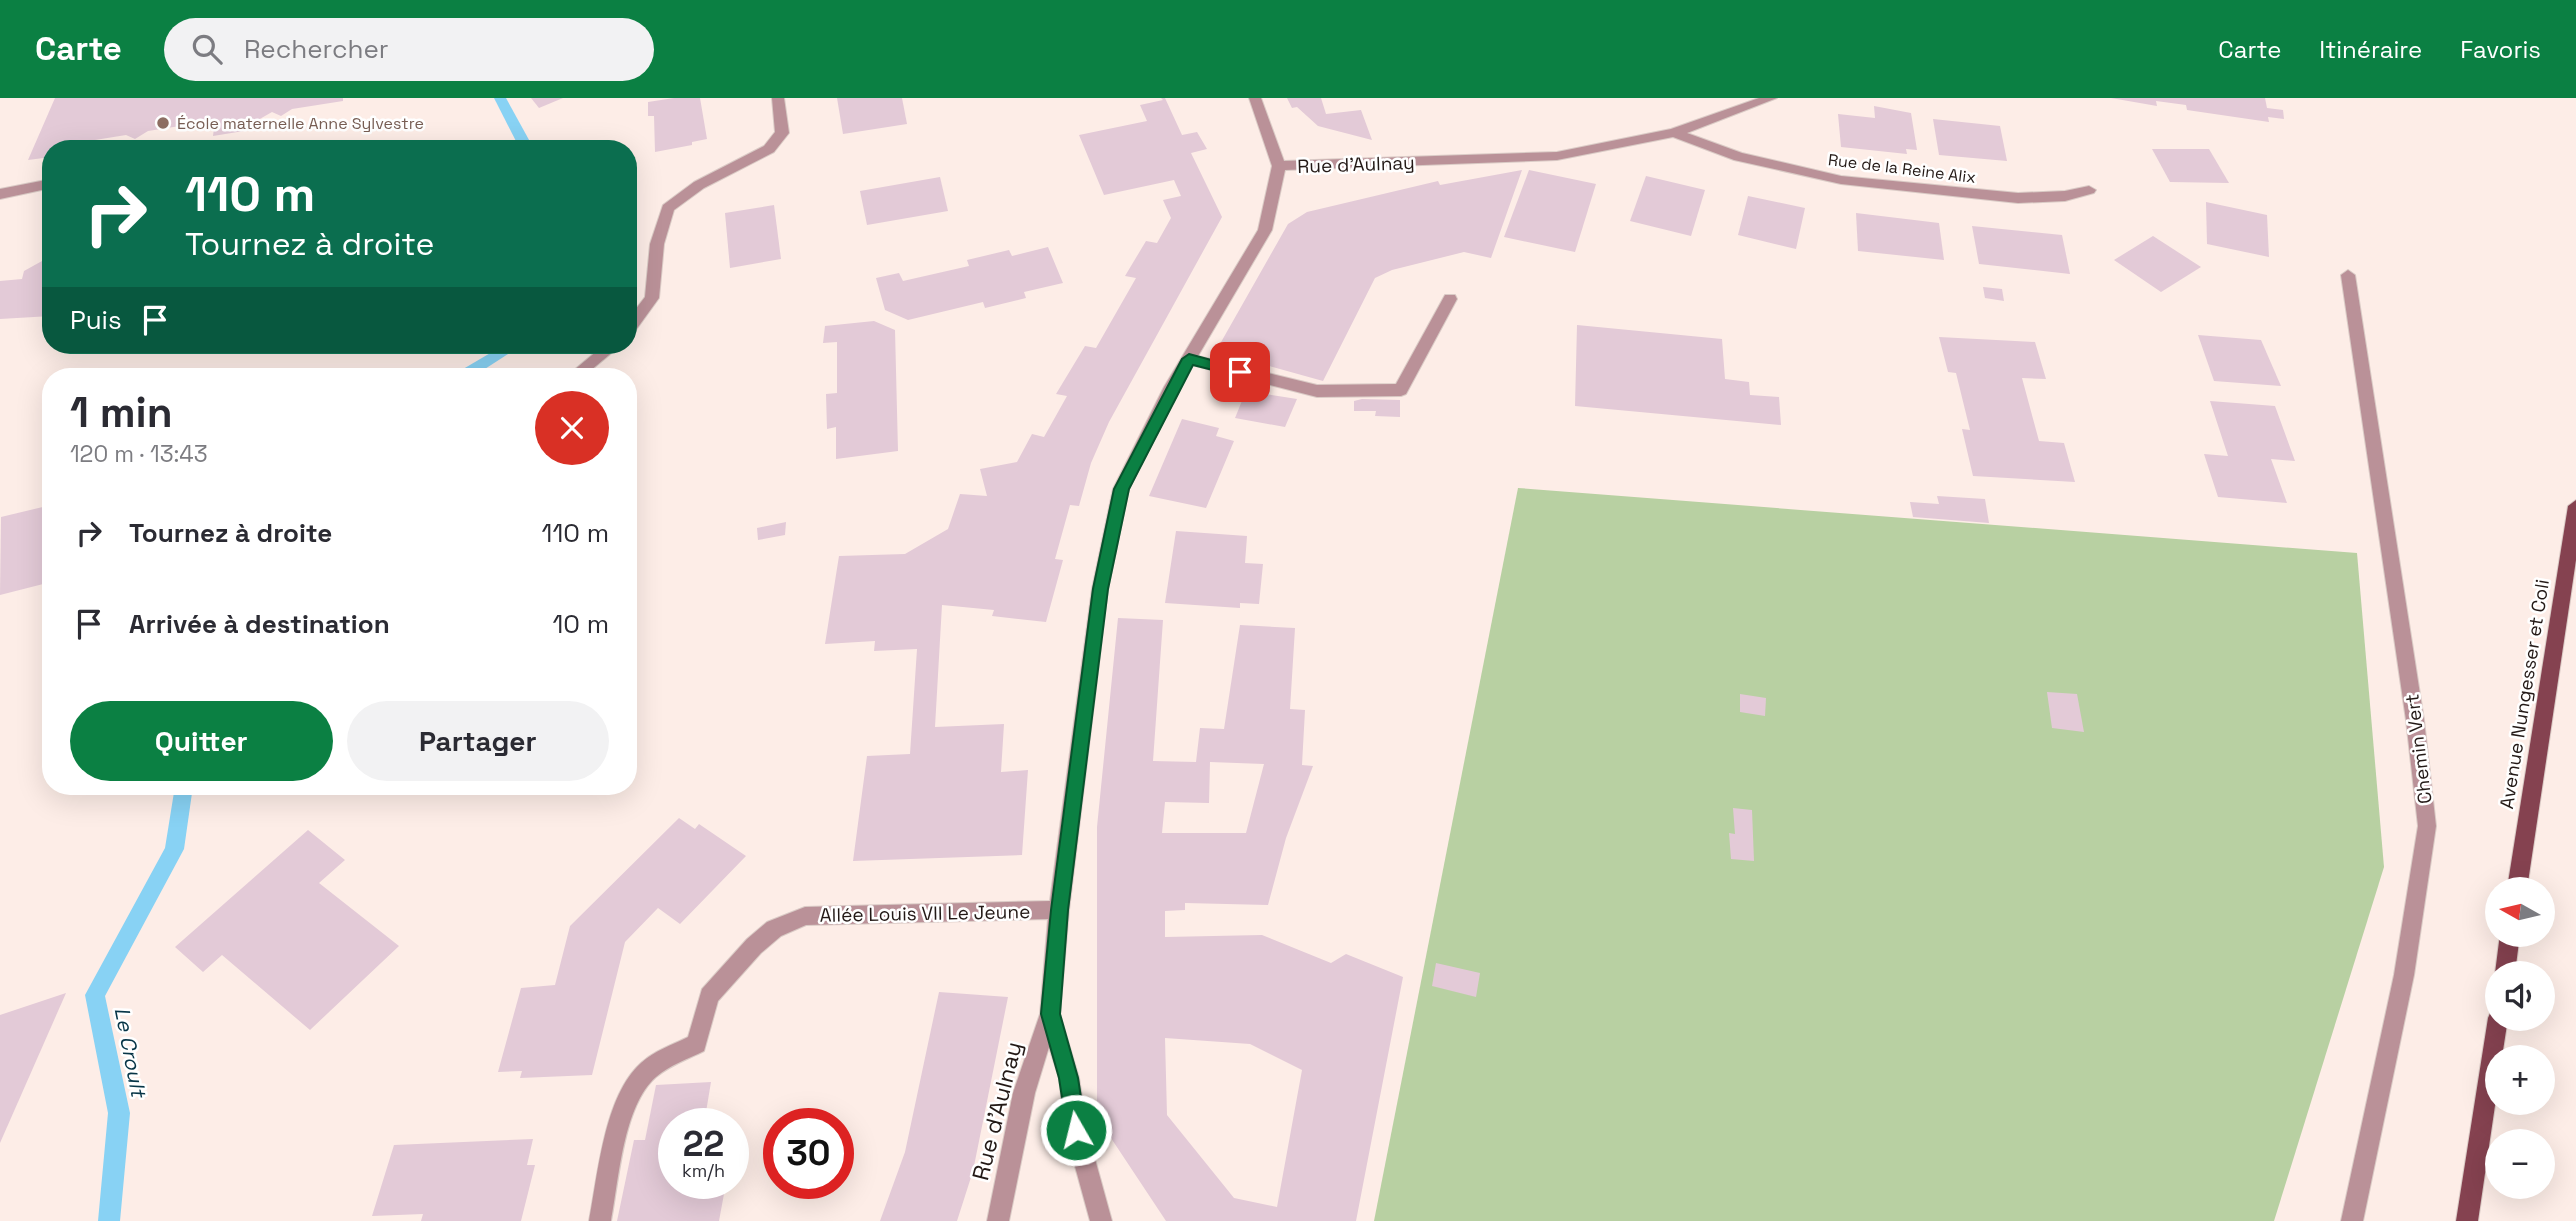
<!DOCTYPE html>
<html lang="fr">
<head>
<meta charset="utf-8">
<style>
  body { margin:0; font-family:"Space Grotesk",sans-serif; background:#f2f2f3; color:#2b2b33; height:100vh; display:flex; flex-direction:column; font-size:26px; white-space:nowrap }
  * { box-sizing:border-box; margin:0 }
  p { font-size:23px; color:#7c7c81 }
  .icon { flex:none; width:38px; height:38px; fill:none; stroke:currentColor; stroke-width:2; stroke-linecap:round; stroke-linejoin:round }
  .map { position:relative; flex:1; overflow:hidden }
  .panel { position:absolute; left:42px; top:270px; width:595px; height:427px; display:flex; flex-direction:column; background:#fff; border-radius:28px; box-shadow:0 7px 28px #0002 }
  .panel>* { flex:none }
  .hud { position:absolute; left:42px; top:42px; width:595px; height:214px; border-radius:28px; box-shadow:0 7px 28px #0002; background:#0b6e4f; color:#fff; overflow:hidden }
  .needle { width:46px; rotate:278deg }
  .fabs { position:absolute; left:2485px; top:779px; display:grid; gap:14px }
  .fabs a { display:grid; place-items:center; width:70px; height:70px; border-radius:50%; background:#fff; box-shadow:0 7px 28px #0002; font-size:35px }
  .speed { position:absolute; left:658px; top:1010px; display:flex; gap:14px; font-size:35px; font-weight:700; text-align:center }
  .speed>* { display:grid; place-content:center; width:91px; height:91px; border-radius:50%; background:#fff; box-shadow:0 7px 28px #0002; line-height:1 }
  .speed small { font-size:18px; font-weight:400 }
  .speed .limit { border:10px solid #d22; background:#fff; color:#111 }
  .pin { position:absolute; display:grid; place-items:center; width:60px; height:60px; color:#fff; margin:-30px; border-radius:14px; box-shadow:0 4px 10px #0006 }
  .me { position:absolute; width:77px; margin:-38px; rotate:352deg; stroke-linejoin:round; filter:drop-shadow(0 0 5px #0008) }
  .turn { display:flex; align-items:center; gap:24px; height:147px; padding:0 28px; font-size:32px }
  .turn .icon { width:91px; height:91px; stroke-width:2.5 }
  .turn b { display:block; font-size:49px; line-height:60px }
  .then { display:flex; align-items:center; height:66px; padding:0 28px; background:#0003; gap:14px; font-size:26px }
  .round { display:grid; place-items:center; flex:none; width:74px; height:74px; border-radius:37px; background:#f2f2f3 }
  .summary { display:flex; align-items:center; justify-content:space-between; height:119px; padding:0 28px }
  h1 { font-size:42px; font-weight:700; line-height:52px }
  .button { display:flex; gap:14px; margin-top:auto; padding:14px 28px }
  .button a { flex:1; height:80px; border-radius:42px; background:#0b8043; color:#fff; font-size:28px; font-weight:700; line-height:80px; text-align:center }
  .button a+a { background:#f2f2f3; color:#2b2b33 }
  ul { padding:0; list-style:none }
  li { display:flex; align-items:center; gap:21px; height:91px; padding:0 28px }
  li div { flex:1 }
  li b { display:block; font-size:26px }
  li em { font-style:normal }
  header { display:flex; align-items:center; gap:42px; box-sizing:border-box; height:98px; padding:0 35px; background:#0b8043; color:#fff }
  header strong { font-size:33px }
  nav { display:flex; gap:38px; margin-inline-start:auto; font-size:24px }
  .search { width:490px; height:63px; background:#f2f2f3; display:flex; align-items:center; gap:18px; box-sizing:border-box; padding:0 24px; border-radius:38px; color:#7c7c81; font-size:26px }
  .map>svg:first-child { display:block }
  .green { fill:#b8d0a2 }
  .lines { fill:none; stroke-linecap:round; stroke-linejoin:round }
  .stream { fill:#88d2f4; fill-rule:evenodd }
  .building { fill:#e3cad7; fill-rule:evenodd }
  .minor-casing { stroke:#dacbc6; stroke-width:2 }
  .major-casing { stroke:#dacbc6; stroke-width:2 }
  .minor { fill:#ba9198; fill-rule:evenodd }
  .major { fill:#854250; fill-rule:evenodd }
  .route { fill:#0b8043; stroke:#07532c; stroke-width:2 }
  .education-dot { fill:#8d6e63; stroke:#fff; stroke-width:2.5 }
  .labels { text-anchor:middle; stroke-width:5; stroke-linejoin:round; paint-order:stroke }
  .far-education-label { font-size:16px; fill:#785e54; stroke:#fff; text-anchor:start }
  .far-street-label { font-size:16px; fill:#231916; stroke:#fff }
  .street-label { font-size:19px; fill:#231916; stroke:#fff }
  .water-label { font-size:21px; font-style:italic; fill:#073547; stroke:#fff }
  .near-street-label { font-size:23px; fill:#231916; stroke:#fff }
</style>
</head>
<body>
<header>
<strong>Carte</strong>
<div class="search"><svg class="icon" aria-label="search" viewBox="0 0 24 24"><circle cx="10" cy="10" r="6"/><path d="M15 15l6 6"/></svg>Rechercher</div>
<nav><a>Carte</a><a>Itinéraire</a><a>Favoris</a></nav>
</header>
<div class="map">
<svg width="2576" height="1123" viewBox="0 0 2576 1123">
  <rect width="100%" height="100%" fill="#fdede7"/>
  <polygon class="green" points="1518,390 2357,455 2384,769 2274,1123 1374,1123"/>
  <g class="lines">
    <g class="stream">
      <polygon points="494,0 506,0 534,51 520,51"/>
      <polygon points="504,247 522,247 474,278 456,278 458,274"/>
      <polygon points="175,688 193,688 184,751 105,898 130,1015 120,1123 98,1123 108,1015 85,897 165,750"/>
    </g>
  </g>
  <g class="building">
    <polygon points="55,0 343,0 343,3 292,11 281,18 272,14 258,22 256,31 213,38 214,30 203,25 190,33 180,28 148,33 135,41 126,37 95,42 92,51 51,51 51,59 28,62"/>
    <polygon points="531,0 563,0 539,10"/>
    <polygon points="674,0 700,0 707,41 692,44 692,47 655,54 654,18 648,18 648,4"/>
    <polygon points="837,0 902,0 907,26 843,36"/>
    <polygon points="1161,0 1165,0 1182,37 1197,34 1207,51 1191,55 1222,119 1109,324 1091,365 1079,408 1070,407 1055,461 1063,462 1046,524 992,518 994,512 942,507 935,629 1004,626 1001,674 1028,672 1022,757 853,763 867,658 910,656 917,551 874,553 875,543 825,546 839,458 905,456 948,431 960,396 987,398 980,371 1017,364 1032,336 1044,339 1067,298 1056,296 1085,248 1096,250 1136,180 1125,178 1146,143 1157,145 1171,120 1163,102 1181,98 1174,82 1104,97 1079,37 1147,23 1140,7 1163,2"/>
    <polygon points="1287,0 1321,0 1326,16 1361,12 1372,42 1318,28 1297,9 1292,10"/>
    <polygon points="2111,0 2265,0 2267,10 2283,12 2284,21 2268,19 2269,24 2187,12 2186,7 2156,3 2157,8"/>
    <polygon points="1874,8 1911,15 1917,52 1906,51 1907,56 1841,49 1838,16 1875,20"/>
    <polygon points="1933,21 2000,28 2007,63 1939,57"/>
    <polygon points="2152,51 2209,51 2229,85 2170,84"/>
    <polygon points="1522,72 1491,160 1464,154 1392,172 1375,180 1323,283 1216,253 1288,126 1307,114 1438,83 1440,87"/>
    <polygon points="1529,72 1596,86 1575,154 1504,139"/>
    <polygon points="1646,78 1705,92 1691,138 1630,123"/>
    <polygon points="940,79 948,113 867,127 860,93"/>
    <polygon points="1748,98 1805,110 1796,151 1738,137"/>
    <polygon points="2206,104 2267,117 2269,159 2207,146"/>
    <polygon points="774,107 781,161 730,170 725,115"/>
    <polygon points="1856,115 1939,125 1944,162 1858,153"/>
    <polygon points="1972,128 2062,137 2070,176 1979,166"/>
    <polygon points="2153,138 2201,169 2161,194 2114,162"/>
    <polygon points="1048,149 1063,185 1024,194 1026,200 985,210 983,204 908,222 885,212 876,180 899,175 903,183 969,168 967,162 1009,152 1012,158"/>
    <polygon points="51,158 51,218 0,221 0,183 22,181 24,173"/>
    <polygon points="1983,189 2002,191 2004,203 1985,200"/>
    <polygon points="874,223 895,232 898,353 836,361 836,329 827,331 826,296 837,295 837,244 823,245 825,228"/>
    <polygon points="1577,227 1722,241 1725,281 1749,284 1750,297 1779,299 1781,327 1575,308"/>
    <polygon points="2198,237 2261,242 2281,288 2214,283"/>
    <polygon points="1939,239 2035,244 2046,281 2022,280 2039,343 2064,345 2075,384 1973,378 1962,331 1970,332 1956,275 1948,274"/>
    <polygon points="1246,293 1297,301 1285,329 1235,320"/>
    <polygon points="1362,301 1400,302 1400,319 1375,318 1376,313 1354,313 1354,303"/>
    <polygon points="2210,303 2275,308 2295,363 2271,361 2287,405 2218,399 2204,356 2228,358"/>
    <polygon points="1182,321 1219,330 1216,338 1234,343 1206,410 1149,398"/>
    <polygon points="1937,398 1985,401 1989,425 1913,419 1910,404 1939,406"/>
    <polygon points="51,407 51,484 0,497 1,419"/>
    <polygon points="786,424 785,437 758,442 757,430"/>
    <polygon points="1176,433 1247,438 1245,465 1263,466 1259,506 1240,505 1240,510 1165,505"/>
    <path d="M1118,520L1163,522L1153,663L1196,664L1200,630L1224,631L1240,527L1295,530L1290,611L1305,612L1302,667L1313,668L1286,740L1268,807L1185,805V812L1165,813V839L1262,837L1331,865L1346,856L1403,879L1356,1123H1166L1097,1019V729ZM1210,664L1264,666L1246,735H1162L1165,704L1209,705ZM1165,940L1250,946L1302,972L1277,1109L1234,1100L1167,1017Z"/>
    <polygon points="2047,594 2077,596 2084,634 2052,630"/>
    <polygon points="1740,596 1766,600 1765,618 1740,614"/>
    <polygon points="1733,710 1752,712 1754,763 1731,761 1729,735 1735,736"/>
    <polygon points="679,720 695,731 699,726 746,758 680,826 658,810 625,844 592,977 520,980 522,973 498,974 521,890 555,887 570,828"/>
    <polygon points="308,732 345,762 319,785 399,848 310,932 222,857 203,874 175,849"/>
    <polygon points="1436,865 1480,875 1476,899 1432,888"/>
    <polygon points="939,894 1008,899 973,1073 957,1123 880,1123 905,1054"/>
    <polygon points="66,895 0,1045 0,917"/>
    <polygon points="711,984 704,1026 674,1026 674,1085 726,1085 719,1123 617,1123 634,1042 645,1042 656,987"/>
    <polygon points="533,1041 527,1067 535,1067 521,1123 421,1123 423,1116 372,1118 394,1047"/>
  </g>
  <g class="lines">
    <defs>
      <g id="minor">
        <polygon points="772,0 784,0 789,35 774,54 704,90 674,112 664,146 659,200 633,236 628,237 628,221 645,199 650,146 663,107 694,84 764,48 775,34"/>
        <path d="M1249,0H1261L1284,63L1557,54L1671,31L1759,0H1777L1687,35L1742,55L1841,78L2018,95L2065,93L2089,88L2096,92L2094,95L2065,103L2018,105L1841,86L1734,62L1673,39L1557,62L1285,72L1272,132L1198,258L1317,287L1396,286L1445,197H1455L1457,201L1406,296L1401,298L1317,299L1192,267L1129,391L1108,491L1069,812L1060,916L1079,980L1087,1032L1112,1123H1090L1065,1032L1059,980L1049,949L1035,995L1009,1123H987L1013,995L1040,916L1048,821L806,827L781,838L761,855L718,903L704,953C688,961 670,967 656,979C623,1008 619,1082 611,1123H589C598,1077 604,998 641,965C654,953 672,947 688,939L702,891L747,841L767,824L805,809L1050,803L1092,491L1113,391L1164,289L1258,132L1272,68Z"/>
        <polygon points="51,81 51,90 0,101 0,91"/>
        <polygon points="2348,172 2355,177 2424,622 2436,728 2414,877 2363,1123 2341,1123 2394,877 2418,728 2406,622 2341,177"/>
        <polygon points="604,247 621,247 584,278 567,278"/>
      </g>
      <g id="major">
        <polygon points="2576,402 2576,462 2527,791 2507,791 2568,408"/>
        <polygon points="2500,836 2520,836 2515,875 2497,875 2497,880 2495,875"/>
        <polygon points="2497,910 2497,920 2508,920 2502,959 2497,959 2497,994 2478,1123 2456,1123 2488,920 2491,913"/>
      </g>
    </defs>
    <use href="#minor" class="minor-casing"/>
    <use href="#major" class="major-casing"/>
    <use href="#minor" class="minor"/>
    <use href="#major" class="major"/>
  </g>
  <polygon class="route" points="1189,256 1245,271 1247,274 1240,279 1193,267 1129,391 1108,491 1068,812 1060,916 1078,980 1086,1032 1083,1039 1076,1042 1069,1039 1067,1032 1059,980 1041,916 1051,812 1093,491 1114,391 1182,261"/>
  <circle class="education-dot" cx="163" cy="25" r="7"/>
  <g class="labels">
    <g class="far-education-label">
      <text x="177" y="31">École maternelle Anne Sylvestre</text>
    </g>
    <g class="far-street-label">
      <text transform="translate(1902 70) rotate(7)" y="6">Rue de la Reine Alix</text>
    </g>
    <g class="street-label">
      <text transform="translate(1356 66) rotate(-2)" y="7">Rue d'Aulnay</text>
      <text transform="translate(2524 596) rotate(-81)" y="7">Avenue Nungesser et Coli</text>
      <text transform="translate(2418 651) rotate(-97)" y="7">Chemin Vert</text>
      <text transform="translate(925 815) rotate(-1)" y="7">Allée Louis VII Le Jeune</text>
    </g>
    <g class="water-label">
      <text transform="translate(130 954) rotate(79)" y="7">Le Croult</text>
    </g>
    <g class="near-street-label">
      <text transform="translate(997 1013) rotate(-76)" y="8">Rue d'Aulnay</text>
    </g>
  </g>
</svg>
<div class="fabs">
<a><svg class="needle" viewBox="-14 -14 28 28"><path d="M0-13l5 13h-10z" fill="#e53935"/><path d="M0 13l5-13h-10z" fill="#7c7c81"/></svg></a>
<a><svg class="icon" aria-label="sound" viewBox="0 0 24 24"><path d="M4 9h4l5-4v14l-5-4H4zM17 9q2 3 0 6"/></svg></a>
<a>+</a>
<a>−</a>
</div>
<div class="speed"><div>22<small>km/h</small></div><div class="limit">30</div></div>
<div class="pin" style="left:1240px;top:274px;background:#d93025"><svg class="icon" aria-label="arrive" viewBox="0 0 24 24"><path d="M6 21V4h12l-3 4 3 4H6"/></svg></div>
<svg class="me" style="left:1076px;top:1032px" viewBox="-20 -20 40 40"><circle r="17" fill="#0b8043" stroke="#fff" stroke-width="3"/><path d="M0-11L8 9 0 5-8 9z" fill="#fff"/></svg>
<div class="hud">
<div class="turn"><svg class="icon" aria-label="right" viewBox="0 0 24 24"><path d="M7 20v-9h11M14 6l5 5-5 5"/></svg><div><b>110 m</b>Tournez à droite</div></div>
<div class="then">Puis<svg class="icon" aria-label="arrive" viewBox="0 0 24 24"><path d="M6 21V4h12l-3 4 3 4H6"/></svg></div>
</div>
<section class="panel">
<div class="summary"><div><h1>1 min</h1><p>120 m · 13:43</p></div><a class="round" style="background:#d93025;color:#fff"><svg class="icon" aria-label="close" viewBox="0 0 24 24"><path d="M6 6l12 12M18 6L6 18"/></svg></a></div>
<ul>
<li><svg class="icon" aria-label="right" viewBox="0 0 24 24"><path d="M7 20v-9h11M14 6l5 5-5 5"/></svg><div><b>Tournez à droite</b></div><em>110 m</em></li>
<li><svg class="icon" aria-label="arrive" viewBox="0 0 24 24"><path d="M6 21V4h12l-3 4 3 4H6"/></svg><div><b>Arrivée à destination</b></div><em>10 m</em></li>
</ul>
<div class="button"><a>Quitter</a><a>Partager</a></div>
</section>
</div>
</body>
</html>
